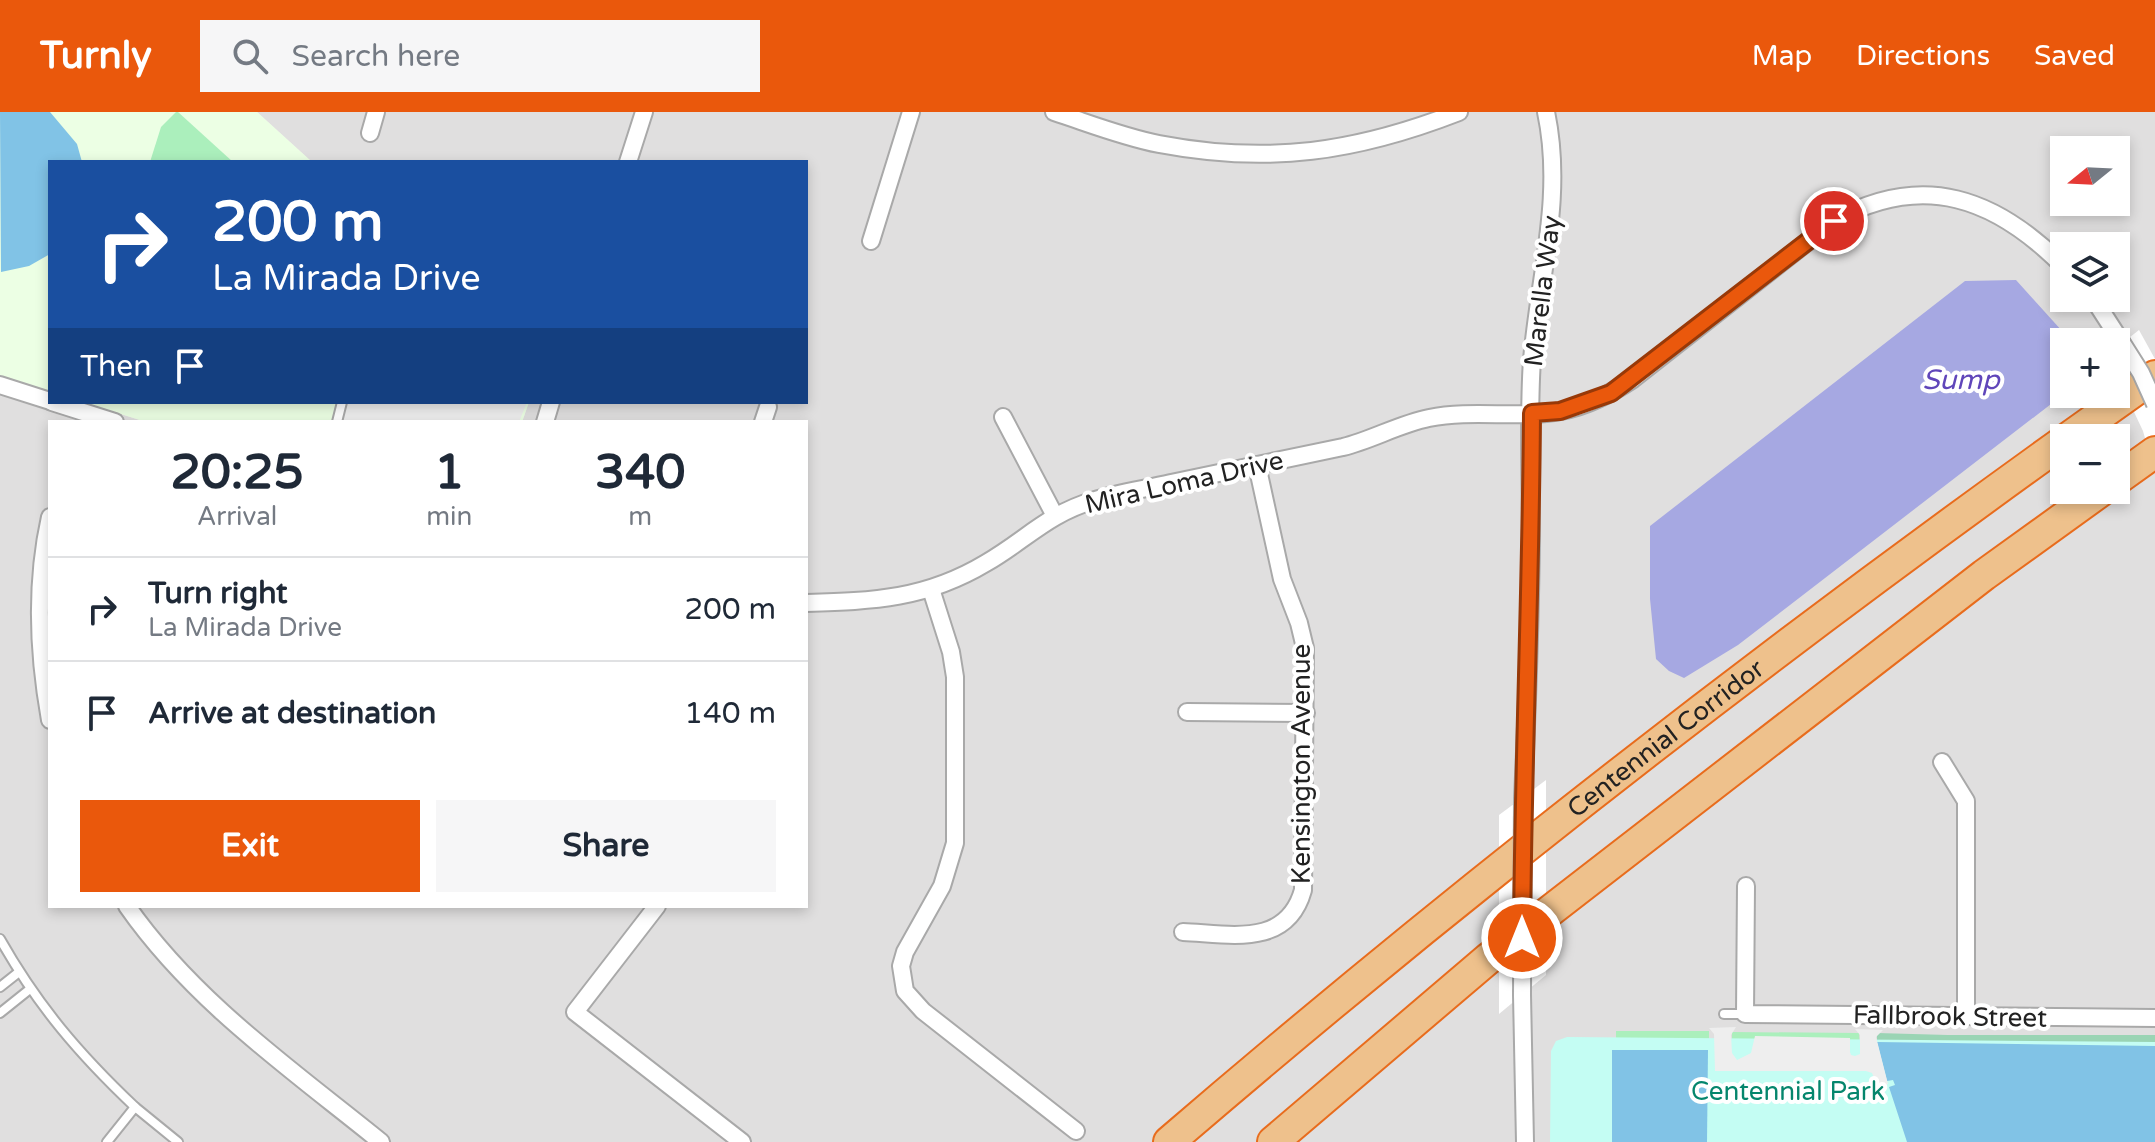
<!DOCTYPE html>
<html lang="en">
<head>
<meta charset="utf-8">
<style>
  body { margin:0; font-family:"Varela Round",sans-serif; background:#f6f6f7; color:#1f2937; height:100vh; display:flex; flex-direction:column; font-size:30px; white-space:nowrap }
  * { box-sizing:border-box; margin:0 }
  p { font-size:26px; color:#747a83 }
  .icon { flex:none; width:44px; height:44px; fill:none; stroke:currentColor; stroke-width:2; stroke-linecap:round; stroke-linejoin:round }
  .map { position:relative; flex:1; overflow:hidden }
  .sheet { position:absolute; left:48px; top:308px; width:760px; height:488px; display:flex; flex-direction:column; background:#fff; border-radius:0px; box-shadow:0 4px 12px #0003 }
  .sheet>* { flex:none }
  .banner { position:absolute; left:48px; top:48px; width:760px; height:244px; border-radius:0px; box-shadow:0 4px 12px #0003; background:#1a4fa0; color:#fff; overflow:hidden }
  .needle { width:52px; rotate:252deg }
  .buttons { position:absolute; left:2050px; top:24px; display:grid; gap:16px }
  .buttons a { display:grid; place-items:center; width:80px; height:80px; border-radius:0px; background:#fff; box-shadow:0 4px 12px #0003; font-size:40px }
  .pin { position:absolute; display:grid; place-items:center; width:68px; height:68px; color:#fff; margin:-34px; border:4px solid #fff; border-radius:50%; box-shadow:0 2px 8px #0007 }
  .me { position:absolute; width:88px; margin:-44px; rotate:0deg; stroke-linejoin:round; filter:drop-shadow(0 0 6px #0008) }
  .turn { display:flex; align-items:center; gap:28px; height:168px; padding:0 32px; font-size:36px }
  .turn .icon { width:104px; height:104px; stroke-width:2.5 }
  .turn b { display:block; font-size:56px; line-height:68px }
  .then { display:flex; align-items:center; height:76px; padding:0 32px; background:#0003; gap:16px; font-size:30px }
  .eta { display:flex; justify-content:space-evenly; align-items:center; height:136px; text-align:center }
  .eta b { font-size:48px; font-weight:700; line-height:56px }
  .cta { display:flex; gap:16px; margin-top:auto; padding:16px 32px }
  .cta a { flex:1; height:92px; border-radius:0px; background:#ea580c; color:#fff; font-size:32px; font-weight:700; line-height:92px; text-align:center }
  .cta a+a { background:#f6f6f7; color:#1f2937 }
  ul { padding:0; list-style:none }
  li { display:flex; align-items:center; gap:24px; height:104px; padding:0 32px; border-top:2px solid #e0e1e3 }
  li div { flex:1 }
  li b { display:block; font-size:30px }
  li em { font-style:normal }
  header { display:flex; align-items:center; gap:48px; box-sizing:border-box; height:112px; padding:0 40px; background:#ea580c; color:#fff }
  header strong { font-size:38px }
  nav { display:flex; gap:44px; margin-inline-start:auto; font-size:28px }
  .search { width:560px; height:72px; background:#f6f6f7; display:flex; align-items:center; gap:20px; box-sizing:border-box; padding:0 28px; border-radius:0px; color:#747a83; font-size:30px }
  .map>svg:first-child { display:block }
  .residential { fill:#e0dfdf; fill-rule:evenodd }
  .education { fill:#ecffe4 }
  .grass { fill:#abefbc }
  .forest { fill:#9ad4b4 }
  .park { fill:#c4fdf3 }
  .pitch { fill:#81c3e6 }
  .parking { fill:#eee }
  .water { fill:#a6a8e2 }
  .pier { fill:#fff }
  .lines { fill:none; stroke-linecap:round; stroke-linejoin:round }
  .lane-casing { stroke:#a9a9a9; stroke-width:12 }
  .street-casing { stroke:#a9a9a9; stroke-width:20 }
  .highway-casing { stroke:#e86c1d; stroke-width:34 }
  .lane { stroke:#fff; stroke-width:8 }
  .street { stroke:#fff; stroke-width:16 }
  .highway { stroke:#eec18c; stroke-width:30 }
  .street-bridge-casing { stroke:#a9a9a9; stroke-width:20; stroke-linecap:butt }
  .street-bridge { stroke:#fff; stroke-width:16 }
  .route-casing { stroke:#983908; stroke-width:20 }
  .route { stroke:#ea580c; stroke-width:14 }
  .labels { text-anchor:middle; stroke-width:8; stroke-linejoin:round; paint-order:stroke }
  .street-label { font-size:26px; fill:#222; stroke:#fff }
  .park-label { font-size:26px; fill:#05866d; stroke:#fff }
  .water-label { font-size:28px; font-style:italic; fill:#6046ba; stroke:#fff }
</style>
</head>
<body>
<header>
<strong>Turnly</strong>
<div class="search"><svg class="icon" aria-label="search" viewBox="0 0 24 24"><circle cx="10" cy="10" r="6"/><path d="M15 15l6 6"/></svg>Search here</div>
<nav><a>Map</a><a>Directions</a><a>Saved</a></nav>
</header>
<div class="map">
<svg width="2155" height="1030" viewBox="0 0 2155 1030">
  <rect width="100%" height="100%" fill="#eef2e8"/>
  <path class="residential" d="M257,0H2155V1030H0V263L50,279V290H83L146,310H50V794H806V310H522L529,290H806V50H312ZM2064,38H2116V90H2064ZM2064,134H2116V186H2064ZM2064,230H2116V282H2064ZM2064,326H2116V378H2064Z"/>
  <g class="education">
    <polygon points="0,0 257,0 312,50 50,50 50,279 0,263"/>
    <polygon points="83,290 529,290 522,310 146,310"/>
  </g>
  <g class="grass">
    <polygon points="176,0 178,0 233,50 150,50 161,15"/>
    <rect x="1616" y="919" width="93" height="15"/>
    <polygon points="1732,920 1859,921 1860,942 1850,940 1850,926 1751,941 1732,942"/>
  </g>
  <polygon class="forest" points="1877,921 1948,923 2155,923 2155,934 1877,930"/>
  <polygon class="park" points="1567,925 2155,930 2155,1030 1550,1030 1551,939 1556,929"/>
  <g class="pitch">
    <polygon points="0,0 50,0 77,32 82,50 50,50 50,142 29,154 1,160"/>
    <polygon points="1877,930 2155,934 2155,1030 1907,1030 1889,975 1895,973 1893,968 1887,969"/>
    <polygon points="1612,938 1708,938 1707,1030 1612,1030"/>
  </g>
  <g class="parking">
    <polygon points="341,290 527,290 519,310 335,310"/>
    <polygon points="1736,915 1731,923 1732,941 1737,948 1751,941 1755,924 1850,926 1850,940 1851,943 1855,944 1860,942 1860,923 1855,917 1883,918 1876,925 1888,972 1878,975 1872,961 1866,959 1715,959 1714,922 1709,916"/>
  </g>
  <polygon class="water" points="2016,168 2072,230 2064,230 2064,282 1738,533 1684,566 1669,559 1656,547 1650,487 1650,414 1965,169"/>
  <g class="pier">
    <polygon points="2139,218 2155,247 2155,362 2143,319 2116,262 2116,236"/>
    <polygon points="1546,668 1546,863 1499,902 1499,703"/>
  </g>
  <g class="lines">
    <defs>
      <g id="lane">
        <polyline points="337,310 342,290"/>
        <path d="M0,827C38,894 79,942 135,995"/>
        <polyline points="0,875 19,860"/>
        <polyline points="0,901 30,877"/>
        <polyline points="1724,902 1745,902"/>
        <polyline points="107,1030 135,995 178,1030"/>
      </g>
      <g id="street">
        <path d="M1054,0C1088,11 1123,25 1159,32C1269,53 1356,40 1459,0"/>
        <polyline points="370,21 376,0"/>
        <polyline points="628,50 644,0"/>
        <polyline points="871,129 911,0"/>
        <polyline points="2093,186 2122,231"/>
        <polyline points="0,273 50,289"/>
        <polyline points="52,290 115,310"/>
        <polyline points="1003,305 1055,404"/>
        <polyline points="545,310 551,290"/>
        <polyline points="763,310 768,295"/>
        <path d="M50,405C35,472 38,541 50,608"/>
        <polyline points="931,477 951,540 955,565 955,731 942,774 905,840 901,854 905,879 923,899 1076,1019"/>
        <path d="M806,491C874,489 926,487 986,451C1026,428 1047,402 1095,388C1120,380 1146,377 1171,371C1229,359 1286,347 1343,335C1372,328 1399,312 1429,306C1473,297 1518,307 1561,299C1588,294 1610,282 1633,267L1834,109C1923,59 1996,86 2064,155"/>
        <polyline points="1187,600 1306,601"/>
        <polyline points="1942,650 1966,689 1966,904"/>
        <path d="M1523,686C1527,598 1530,511 1531,424C1531,366 1528,306 1532,248C1539,164 1564,84 1546,0"/>
        <polyline points="1746,774 1745,902 2155,906"/>
        <path d="M127,794C194,890 291,957 381,1030"/>
        <polyline points="657,794 575,900 742,1030"/>
        <path d="M1183,820C1230,822 1287,836 1303,778L1305,536L1299,511L1282,467L1257,353"/>
        <polyline points="1522,883 1525,1030"/>
      </g>
      <g id="highway">
        <polyline points="2068,326 2155,264"/>
        <polyline points="2116,368 2155,340"/>
        <path id="s1" d="M1169,1030C1456,783 1756,550 2064,329"/>
        <polyline points="1273,1030 1489,846 1984,463 2102,378"/>
      </g>
    </defs>
    <use href="#lane" class="lane-casing"/>
    <use href="#street" class="street-casing"/>
    <use href="#highway" class="highway-casing"/>
    <use href="#lane" class="lane"/>
    <use href="#street" class="street"/>
    <use href="#highway" class="highway"/>
    <defs>
      <g id="street-bridge">
        <polyline points="2122,231 2141,261 2155,292"/>
        <polyline points="1522,883 1523,686"/>
      </g>
    </defs>
    <use href="#street-bridge" class="street-bridge-casing"/>
    <use href="#street-bridge" class="street-bridge"/>
  </g>
  <g class="lines">
    <defs>
      <path id="route" d="M1522,826C1523,651 1531,476 1532,301L1560,299L1611,281L1834,109"/>
    </defs>
    <use href="#route" class="route-casing"/>
    <use href="#route" class="route"/>
  </g>
  <g class="labels">
    <g class="street-label">
      <text transform="translate(1542 179) rotate(-83)" y="9">Marella Way</text>
      <text transform="translate(1184 370) rotate(-13)" y="9">Mira Loma Drive</text>
      <text dy="9" stroke="none"><textPath href="#s1" startOffset="640">Centennial Corridor</textPath></text>
      <text transform="translate(1301 652) rotate(-90)" y="9">Kensington Avenue</text>
      <text transform="translate(1950 904) rotate(1)" y="9">Fallbrook Street</text>
    </g>
    <g class="park-label">
      <text x="1788" y="988">Centennial Park</text>
    </g>
    <g class="water-label">
      <text x="1961" y="277">Sump</text>
    </g>
  </g>
</svg>
<div class="buttons">
<a><svg class="needle" viewBox="-14 -14 28 28"><path d="M0-13l5 13h-10z" fill="#e53935"/><path d="M0 13l5-13h-10z" fill="#747a83"/></svg></a>
<a><svg class="icon" aria-label="layers" viewBox="0 0 24 24"><path d="M12 4l9 5-9 5-9-5zM3 14l9 5 9-5"/></svg></a>
<a>+</a>
<a>−</a>
</div>
<div class="pin" style="left:1834px;top:109px;background:#d93025"><svg class="icon" aria-label="arrive" viewBox="0 0 24 24"><path d="M6 21V4h12l-3 4 3 4H6"/></svg></div>
<svg class="me" style="left:1522px;top:826px" viewBox="-20 -20 40 40"><circle r="17" fill="#ea580c" stroke="#fff" stroke-width="3"/><path d="M0-11L8 9 0 5-8 9z" fill="#fff"/></svg>
<div class="banner">
<div class="turn"><svg class="icon" aria-label="right" viewBox="0 0 24 24"><path d="M7 20v-9h11M14 6l5 5-5 5"/></svg><div><b>200 m</b>La Mirada Drive</div></div>
<div class="then">Then<svg class="icon" aria-label="arrive" viewBox="0 0 24 24"><path d="M6 21V4h12l-3 4 3 4H6"/></svg></div>
</div>
<section class="sheet">
<div class="eta">
<div><b>20:25</b><p>Arrival</p></div>
<div><b>1</b><p>min</p></div>
<div><b>340</b><p>m</p></div>
</div>
<ul>
<li><svg class="icon" aria-label="right" viewBox="0 0 24 24"><path d="M7 20v-9h11M14 6l5 5-5 5"/></svg><div><b>Turn right</b><p>La Mirada Drive</p></div><em>200 m</em></li>
<li><svg class="icon" aria-label="arrive" viewBox="0 0 24 24"><path d="M6 21V4h12l-3 4 3 4H6"/></svg><div><b>Arrive at destination</b></div><em>140 m</em></li>
</ul>
<div class="cta"><a>Exit</a><a>Share</a></div>
</section>
</div>
</body>
</html>
